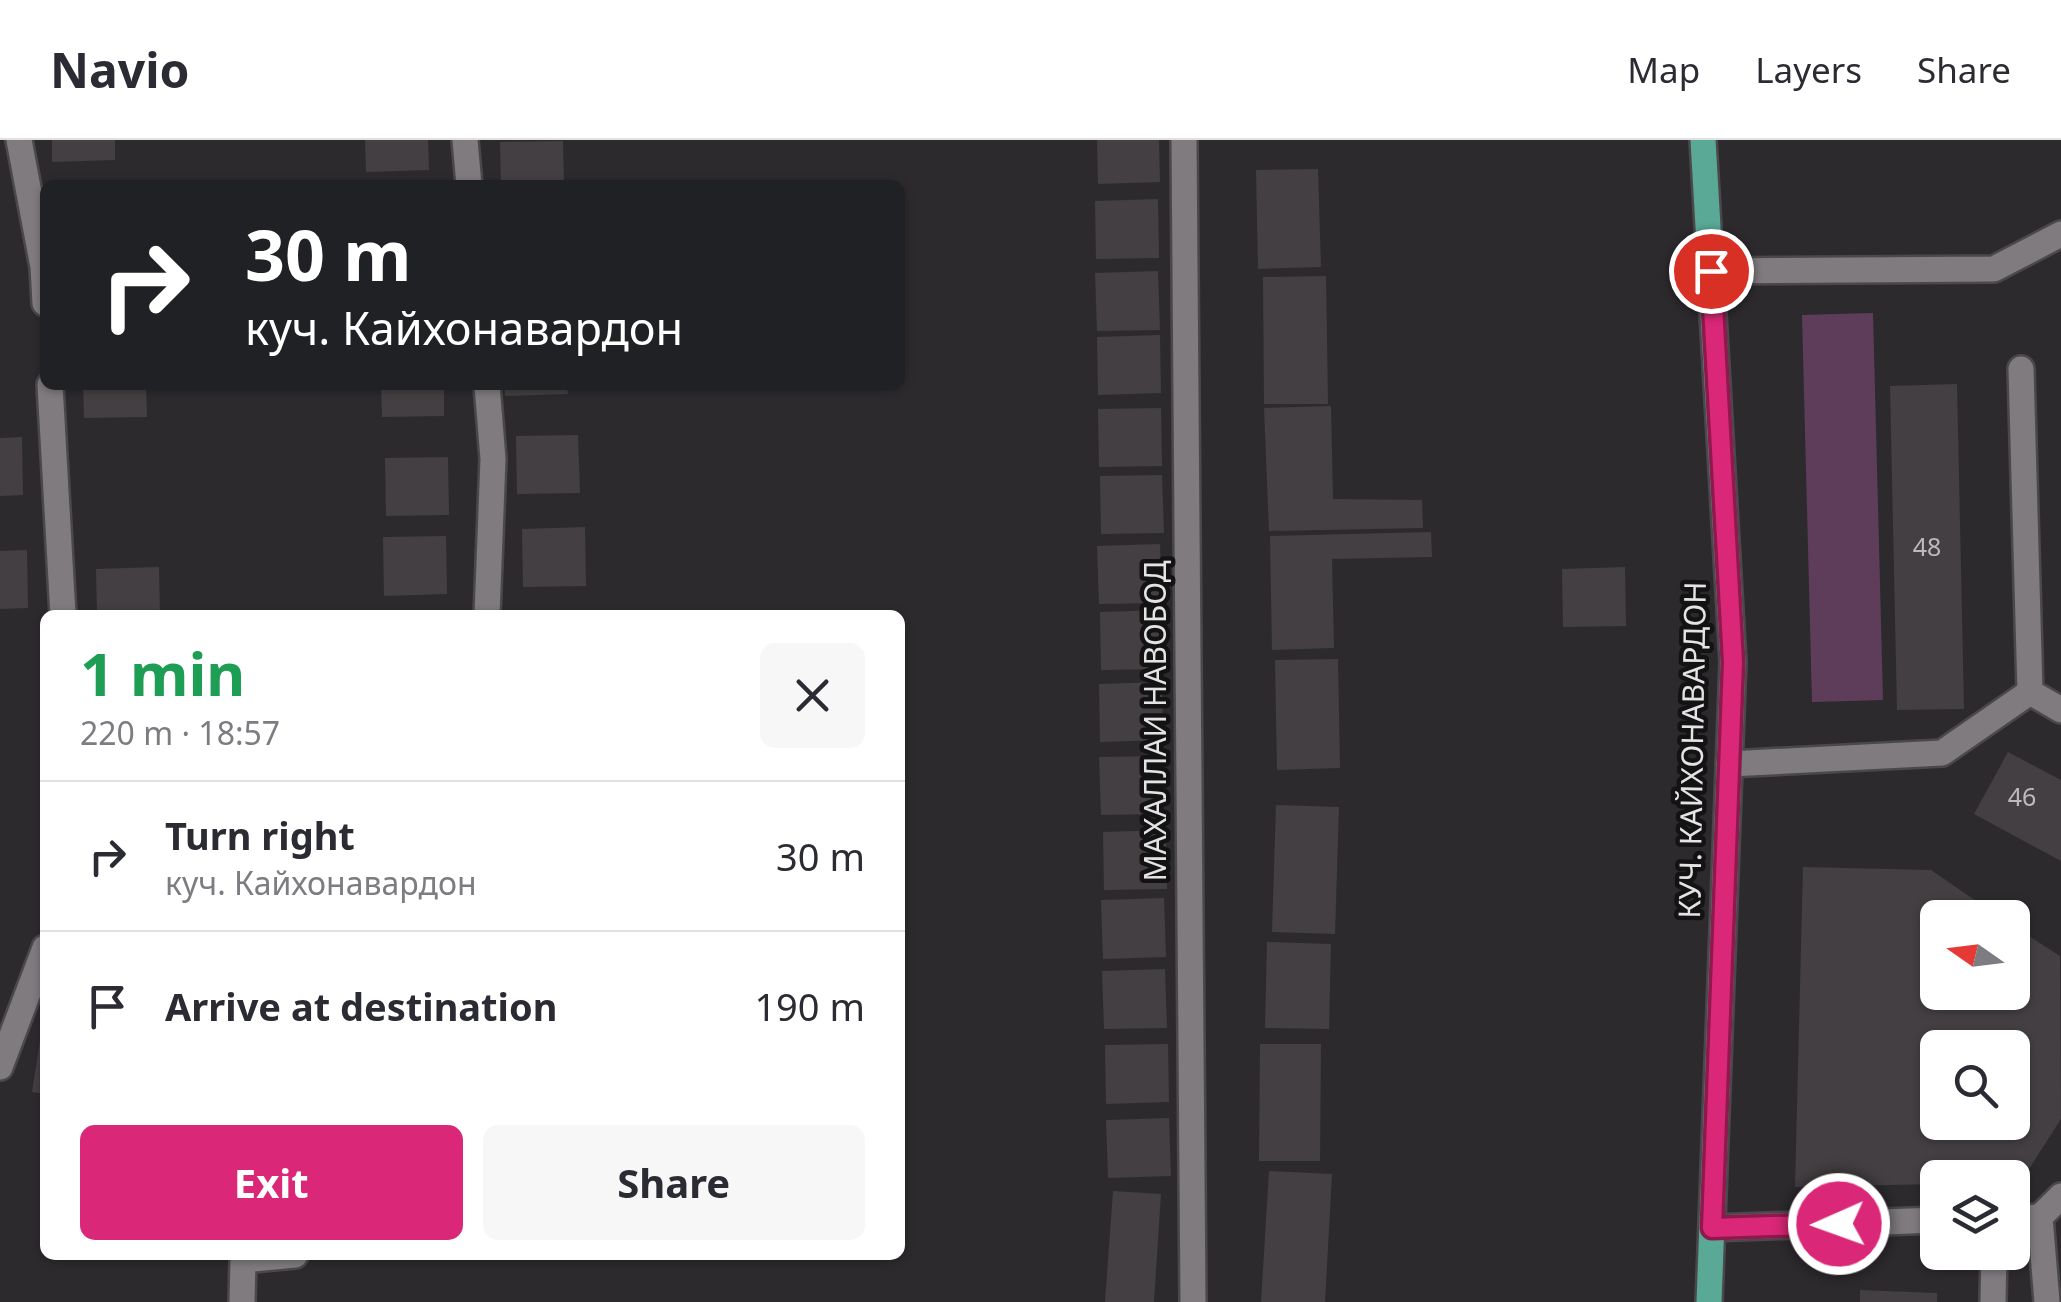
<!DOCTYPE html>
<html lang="en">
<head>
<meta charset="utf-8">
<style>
  body { margin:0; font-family:"Noto Sans",sans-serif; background:#f7f7f7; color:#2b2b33; height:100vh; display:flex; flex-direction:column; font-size:38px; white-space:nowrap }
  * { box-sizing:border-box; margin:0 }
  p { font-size:32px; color:#7c7c81 }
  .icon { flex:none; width:55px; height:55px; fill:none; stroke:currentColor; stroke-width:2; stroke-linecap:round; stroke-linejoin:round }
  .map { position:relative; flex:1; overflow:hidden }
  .sheet { position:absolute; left:40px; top:470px; width:865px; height:650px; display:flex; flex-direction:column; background:#fff; border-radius:15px; box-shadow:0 2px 8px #0004 }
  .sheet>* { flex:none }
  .hud { position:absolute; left:40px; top:40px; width:865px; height:210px; border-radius:15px; box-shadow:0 2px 8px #0004; background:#202124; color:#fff; overflow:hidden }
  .needle { width:65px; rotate:284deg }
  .tools { position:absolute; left:1920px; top:760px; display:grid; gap:20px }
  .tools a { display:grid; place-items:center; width:110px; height:110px; border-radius:15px; background:#fff; box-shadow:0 2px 8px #0004; font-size:50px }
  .pin { position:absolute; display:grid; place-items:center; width:85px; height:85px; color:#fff; margin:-42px; border:5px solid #fff; border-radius:50%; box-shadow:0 2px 10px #0007 }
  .me { position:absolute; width:110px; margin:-55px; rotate:268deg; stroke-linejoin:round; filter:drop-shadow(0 0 8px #0008) }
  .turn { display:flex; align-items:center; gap:35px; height:210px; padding:0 40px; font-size:45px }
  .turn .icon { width:130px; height:130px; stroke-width:2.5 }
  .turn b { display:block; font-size:70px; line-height:85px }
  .round { display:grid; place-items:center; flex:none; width:105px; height:105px; border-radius:15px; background:#f7f7f7 }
  .overview { display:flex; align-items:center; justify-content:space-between; height:170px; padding:0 40px }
  h1 { font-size:60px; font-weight:700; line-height:75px; color:#1e9e55 }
  .button { display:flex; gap:20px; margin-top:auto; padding:20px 40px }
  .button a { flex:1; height:115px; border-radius:15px; background:#db2777; color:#fff; font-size:40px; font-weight:700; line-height:115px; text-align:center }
  .button a+a { background:#f7f7f7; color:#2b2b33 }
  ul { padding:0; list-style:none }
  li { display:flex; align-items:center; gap:30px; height:150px; padding:0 40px; border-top:2px solid #e1e1e2 }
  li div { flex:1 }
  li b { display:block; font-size:38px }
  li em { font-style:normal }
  header { display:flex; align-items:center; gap:60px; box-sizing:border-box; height:140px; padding:0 50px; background:#fff; border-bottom:2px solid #e1e1e2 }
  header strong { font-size:48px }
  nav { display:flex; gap:55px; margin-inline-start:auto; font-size:35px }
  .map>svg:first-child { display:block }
  .green { fill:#5e3d5b }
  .building { fill:#433f42; fill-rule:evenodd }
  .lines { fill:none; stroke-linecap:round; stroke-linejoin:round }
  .minor-casing { stroke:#4b484b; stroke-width:30 }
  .major-casing { stroke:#4b484b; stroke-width:30 }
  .minor { stroke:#7f7b7e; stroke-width:25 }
  .major { stroke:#5aa997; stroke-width:25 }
  .route-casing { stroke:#8e194d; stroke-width:25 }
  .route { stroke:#db2777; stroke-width:18 }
  .labels { text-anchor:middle; stroke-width:9; stroke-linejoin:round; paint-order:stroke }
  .number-label { font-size:25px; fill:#bcbabc }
  .street-label { font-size:30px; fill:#e5e3e5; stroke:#141314 }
</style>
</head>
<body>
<header>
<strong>Navio</strong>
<nav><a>Map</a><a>Layers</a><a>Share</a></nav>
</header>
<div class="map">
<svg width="2061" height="1162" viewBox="0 0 2061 1162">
  <rect width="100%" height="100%" fill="#2d2a2d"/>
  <polygon class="green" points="1873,173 1883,560 1812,562 1802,175"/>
  <g class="building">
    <polygon points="52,0 115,0 115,20 52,22"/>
    <polygon points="365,0 428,0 429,30 366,32"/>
    <polygon points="1097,0 1159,0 1160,42 1098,44"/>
    <polygon points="563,1 564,45 501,45 500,2"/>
    <polygon points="1318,29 1321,127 1258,129 1256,30"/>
    <polygon points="1158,59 1159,118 1096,119 1095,61"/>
    <polygon points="1158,131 1160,190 1097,191 1095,133"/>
    <polygon points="1326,136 1328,264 1264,264 1263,137"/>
    <polygon points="1160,195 1161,253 1098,255 1097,197"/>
    <polygon points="1957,244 1964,569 1897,570 1890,246"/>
    <polygon points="83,245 146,245 147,277 84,278"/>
    <polygon points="381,245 444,245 444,276 382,277"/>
    <polygon points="504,245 567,245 568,254 505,256"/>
    <polygon points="1331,266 1333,359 1422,360 1423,388 1269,391 1264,268"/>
    <polygon points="1161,268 1162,326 1099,327 1098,269"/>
    <polygon points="578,295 580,353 517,354 516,296"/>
    <polygon points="22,297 23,355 0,356 0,298"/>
    <polygon points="448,317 449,375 386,376 385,318"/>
    <polygon points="1162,335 1164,393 1101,394 1100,336"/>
    <polygon points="585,387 586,446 523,447 522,389"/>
    <polygon points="1431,392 1432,417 1332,419 1334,508 1272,510 1270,396"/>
    <polygon points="446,396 447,454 384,456 383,397"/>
    <polygon points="1160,404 1162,463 1099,464 1097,406"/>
    <polygon points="27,410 28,468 0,469 0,411"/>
    <polygon points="159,427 160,475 97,475 96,429"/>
    <polygon points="1625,427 1626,486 1563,487 1562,429"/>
    <polygon points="1163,470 1164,529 1101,530 1100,472"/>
    <polygon points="1338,519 1340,628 1277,630 1275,520"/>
    <polygon points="1162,542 1163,600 1100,602 1099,544"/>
    <polygon points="2008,612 2061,640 2061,721 1974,674"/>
    <polygon points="1162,616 1163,674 1101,675 1099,617"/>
    <polygon points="1276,665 1339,667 1335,794 1272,792"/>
    <polygon points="1166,690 1167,749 1104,750 1103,692"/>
    <path d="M1803,727L1931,730L2001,778H1938V852H2012V785L2060,816L2061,979L2020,1043H2012V1038H1938V1044L1795,1047ZM1938,908H2012V982H1938Z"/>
    <polygon points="1164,758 1166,817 1103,819 1101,760"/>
    <polygon points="1267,802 1331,804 1329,889 1265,888"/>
    <polygon points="1165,829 1167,888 1104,889 1102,831"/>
    <polygon points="41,894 45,895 45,954 32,952"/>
    <polygon points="1168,904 1169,962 1106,964 1105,905"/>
    <polygon points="1260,904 1321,904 1320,1021 1259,1021"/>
    <polygon points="1169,978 1171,1036 1108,1038 1106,980"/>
    <polygon points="1269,1031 1332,1034 1325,1162 1261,1162"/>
    <polygon points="1113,1051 1161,1054 1154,1162 1105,1162"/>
    <polygon points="1860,1150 1937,1153 1937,1162 1860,1162"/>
  </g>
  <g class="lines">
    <defs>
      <g id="minor">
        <polyline points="19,0 43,127 45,163"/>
        <polyline points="465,0 469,45"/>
        <polyline points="1184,0 1193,1162"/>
        <polyline points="1711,131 1994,129 2061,94"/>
        <polyline points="2021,229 2030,552 2061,570"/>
        <polyline points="50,245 63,475"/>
        <polyline points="487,245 493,319 487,475"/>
        <polyline points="1729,624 1942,613 2030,552"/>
        <polyline points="0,927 45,808"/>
        <polyline points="2040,1077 2047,1162"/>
        <polyline points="2012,1078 2040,1077 2061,1056"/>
        <polyline points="1712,1088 1938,1080"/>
        <polyline points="242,1162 243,1120 295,1115"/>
        <polyline points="1993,1162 1994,1112"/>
      </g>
      <polyline id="major" points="1703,0 1733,522 1709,1162"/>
    </defs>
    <use href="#minor" class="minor-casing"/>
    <use href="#major" class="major-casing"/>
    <use href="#minor" class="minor"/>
    <use href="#major" class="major"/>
  </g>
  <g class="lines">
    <defs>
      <polyline id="route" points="1711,131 1733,522 1712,1088 1839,1084"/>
    </defs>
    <use href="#route" class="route-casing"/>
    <use href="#route" class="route"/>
  </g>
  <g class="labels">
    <g class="number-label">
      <text x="1927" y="416">48</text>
      <text x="2022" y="666">46</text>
    </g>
    <g class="street-label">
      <text transform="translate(1156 581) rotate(-90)" y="10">МАХАЛЛАИ НАВОБОД</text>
      <text transform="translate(1693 610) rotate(-89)" y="10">КУЧ. КАЙХОНАВАРДОН</text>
    </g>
  </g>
</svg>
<div class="tools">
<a><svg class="needle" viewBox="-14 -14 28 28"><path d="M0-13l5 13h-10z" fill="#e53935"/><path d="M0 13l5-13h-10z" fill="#7c7c81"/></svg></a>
<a><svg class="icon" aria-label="search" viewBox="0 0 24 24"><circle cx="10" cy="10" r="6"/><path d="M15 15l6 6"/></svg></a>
<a><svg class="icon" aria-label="layers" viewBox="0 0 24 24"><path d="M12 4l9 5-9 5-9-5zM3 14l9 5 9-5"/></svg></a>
</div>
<div class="pin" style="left:1711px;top:131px;background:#d93025"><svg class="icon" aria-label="arrive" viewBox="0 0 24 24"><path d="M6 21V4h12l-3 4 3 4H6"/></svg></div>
<svg class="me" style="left:1839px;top:1084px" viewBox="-20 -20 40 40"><circle r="17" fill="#db2777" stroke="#fff" stroke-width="3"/><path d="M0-11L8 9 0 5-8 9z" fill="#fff"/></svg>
<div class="hud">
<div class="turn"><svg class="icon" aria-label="right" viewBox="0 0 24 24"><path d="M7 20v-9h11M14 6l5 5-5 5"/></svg><div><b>30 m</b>куч. Кайхонавардон</div></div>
</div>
<section class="sheet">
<div class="overview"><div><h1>1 min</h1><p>220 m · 18:57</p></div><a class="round"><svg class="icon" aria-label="close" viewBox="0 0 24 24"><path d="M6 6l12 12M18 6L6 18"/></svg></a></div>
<ul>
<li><svg class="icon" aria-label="right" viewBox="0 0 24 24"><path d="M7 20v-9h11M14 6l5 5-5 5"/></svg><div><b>Turn right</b><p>куч. Кайхонавардон</p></div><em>30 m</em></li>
<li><svg class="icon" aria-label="arrive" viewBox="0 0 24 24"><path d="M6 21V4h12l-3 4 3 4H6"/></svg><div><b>Arrive at destination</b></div><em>190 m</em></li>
</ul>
<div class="button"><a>Exit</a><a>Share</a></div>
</section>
</div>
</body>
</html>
